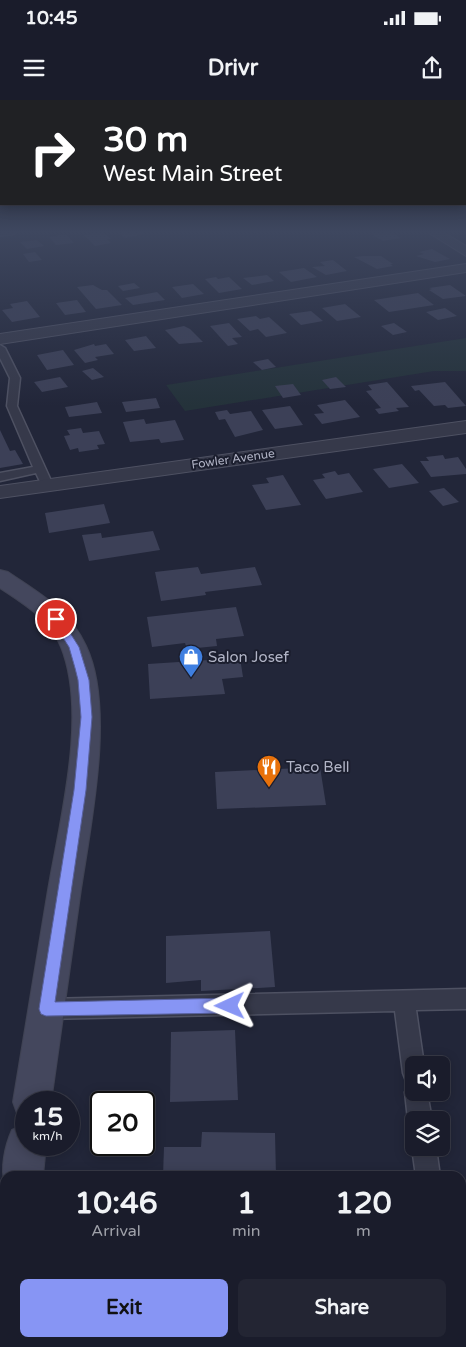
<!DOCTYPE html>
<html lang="en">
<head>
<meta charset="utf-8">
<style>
  body { margin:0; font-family:"Varela Round",sans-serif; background:#232533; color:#f1f3f6; height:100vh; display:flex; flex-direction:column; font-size:19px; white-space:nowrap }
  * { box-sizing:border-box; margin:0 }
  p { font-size:16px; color:#9fa1a9 }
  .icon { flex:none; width:28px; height:28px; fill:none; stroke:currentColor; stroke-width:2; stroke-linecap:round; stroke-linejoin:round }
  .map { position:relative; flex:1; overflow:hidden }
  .drawer { position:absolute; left:0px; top:1071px; width:466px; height:176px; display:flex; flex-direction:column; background:#1a1c2b; border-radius:15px 15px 0 0; box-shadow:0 2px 12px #0003,0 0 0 1px #383a47 }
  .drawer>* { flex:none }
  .banner { position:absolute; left:0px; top:0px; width:466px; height:105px; box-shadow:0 2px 12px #0003,0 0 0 1px #383a47; background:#202124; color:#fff; overflow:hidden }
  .tools { position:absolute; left:405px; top:956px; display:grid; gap:10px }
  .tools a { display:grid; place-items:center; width:45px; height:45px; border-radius:8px; background:#1a1c2b; box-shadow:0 2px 12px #0003,0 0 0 1px #383a47; font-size:25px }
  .speed { position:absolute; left:15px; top:991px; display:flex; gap:10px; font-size:25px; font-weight:700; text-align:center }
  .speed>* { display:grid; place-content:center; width:65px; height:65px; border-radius:50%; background:#1a1c2b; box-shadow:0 2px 12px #0003,0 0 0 1px #383a47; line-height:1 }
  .speed small { font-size:12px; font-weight:400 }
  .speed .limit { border:2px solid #111; border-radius:8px; background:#fff; color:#111 }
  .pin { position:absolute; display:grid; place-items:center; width:42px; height:42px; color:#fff; margin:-21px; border:2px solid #fff; border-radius:50%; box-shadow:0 1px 5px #0007 }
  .me { position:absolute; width:55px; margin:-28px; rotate:269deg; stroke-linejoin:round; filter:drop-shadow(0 0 4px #0008) }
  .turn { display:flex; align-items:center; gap:18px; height:105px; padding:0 20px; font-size:22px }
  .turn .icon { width:65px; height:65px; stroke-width:2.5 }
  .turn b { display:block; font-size:35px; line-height:42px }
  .eta { display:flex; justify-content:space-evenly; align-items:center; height:85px; text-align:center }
  .eta b { font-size:30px; font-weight:700; line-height:35px }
  .primary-button { display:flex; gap:10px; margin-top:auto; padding:10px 20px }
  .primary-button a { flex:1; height:58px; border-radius:8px; background:#8795f4; color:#111; font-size:20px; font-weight:700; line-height:58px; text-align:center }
  .primary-button a+a { background:#232533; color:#f1f3f6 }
  .status { display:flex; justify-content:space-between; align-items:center; height:35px; padding:0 25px; background:#1a1c2b; direction:ltr }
  .status svg { height:14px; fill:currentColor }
  header { display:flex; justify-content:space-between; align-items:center; height:65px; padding:0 20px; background:#1a1c2b; font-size:22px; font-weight:700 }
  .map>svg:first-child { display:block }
  .green { fill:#24323a }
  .building { fill:#3c4057 }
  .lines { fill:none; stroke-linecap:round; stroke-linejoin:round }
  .lane-casing { stroke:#4e5162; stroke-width:3 }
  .street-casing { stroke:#4e5162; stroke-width:2 }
  .secondary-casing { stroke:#3f4253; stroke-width:2 }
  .lane { fill:#36394a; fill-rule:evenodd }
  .street { fill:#36394a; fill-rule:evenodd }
  .secondary { fill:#44475d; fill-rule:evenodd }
  .route { fill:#8795f4; stroke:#58619f }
  .labels { text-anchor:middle; stroke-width:4; stroke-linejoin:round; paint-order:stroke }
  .far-street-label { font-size:12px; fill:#b1b4c6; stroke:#1b1e2e }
  .poi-label { font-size:15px; fill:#b1b4c6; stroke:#1b1e2e; text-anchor:start }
</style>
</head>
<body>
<div class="status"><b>10:45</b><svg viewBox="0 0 49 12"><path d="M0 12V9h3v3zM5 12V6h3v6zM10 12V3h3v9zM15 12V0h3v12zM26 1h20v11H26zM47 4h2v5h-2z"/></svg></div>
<header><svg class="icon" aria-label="menu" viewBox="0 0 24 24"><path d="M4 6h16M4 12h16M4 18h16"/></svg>Drivr<svg class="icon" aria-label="share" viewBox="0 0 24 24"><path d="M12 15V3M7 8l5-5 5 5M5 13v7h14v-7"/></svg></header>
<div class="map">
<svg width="466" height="1247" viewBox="0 0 466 1247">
  <rect width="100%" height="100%" fill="#222639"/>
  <polygon class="green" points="466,238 466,271 434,271 185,311 166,285"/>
  <g class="building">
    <polygon points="118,131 141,131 144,134 125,138"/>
    <polygon points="389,131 401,138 383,141 371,134"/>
    <polygon points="103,132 111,139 107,139 111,143 95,146 84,135"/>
    <polygon points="66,134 74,143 56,145 49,137"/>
    <polygon points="37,140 44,146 27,149 20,142"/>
    <polygon points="432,149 450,159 435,162 416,156 424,154 419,152"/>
    <polygon points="35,152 42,160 29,162 23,154"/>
    <polygon points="363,156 381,156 393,164 390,164 393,166 377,169 354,157"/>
    <polygon points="333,160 347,171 326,175 312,167 325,166 320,162"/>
    <polygon points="304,168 317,177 291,182 279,172"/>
    <polygon points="267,175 274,181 252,185 243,178"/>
    <polygon points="216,177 218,179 229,177 242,189 219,193 205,179"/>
    <polygon points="134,183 140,188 123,191 118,186"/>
    <polygon points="193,184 204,194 182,198 172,187"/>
    <polygon points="93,185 102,190 107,190 122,205 96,209 77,187"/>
    <polygon points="450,185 466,196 443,199 429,190 432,189 429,188"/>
    <polygon points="157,192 165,200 133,205 125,198"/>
    <polygon points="418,193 434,205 389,212 374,200"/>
    <polygon points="77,200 86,212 65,215 56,203"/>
    <polygon points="27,201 40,217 12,222 2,210 13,208 10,204"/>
    <polygon points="345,204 361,217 337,221 322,208"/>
    <polygon points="445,208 457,216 438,220 426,212"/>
    <polygon points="311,211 323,221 301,225 289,214"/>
    <polygon points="256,216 260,219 269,217 287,233 266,237 258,229 250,231 237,219"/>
    <polygon points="229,223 242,237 232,238 238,244 228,246 210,226"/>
    <polygon points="394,223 407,232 393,235 381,226"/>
    <polygon points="184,226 190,229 203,242 179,244 165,230"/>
    <polygon points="146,236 156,248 134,251 125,240"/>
    <polygon points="94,244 95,246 106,244 114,254 95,257 98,260 85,263 74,250"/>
    <polygon points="63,250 74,265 47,270 37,255"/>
    <polygon points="268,259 276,267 262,270 253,262"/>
    <polygon points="93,268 104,277 92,280 82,271"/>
    <polygon points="60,277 68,287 42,292 34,282"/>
    <polygon points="336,277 346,287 330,289 322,280"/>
    <polygon points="387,282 409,307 396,308 399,311 379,314 375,309 381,308 366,291 372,290 368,285"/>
    <polygon points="445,282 466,306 448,308 445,305 434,306 419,290 415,291 411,286"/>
    <polygon points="293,284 301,295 283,298 275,286"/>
    <polygon points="156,298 160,308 126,312 122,302"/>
    <polygon points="345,300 360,317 322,324 314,314 324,313 317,305"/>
    <polygon points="97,302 102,313 69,317 65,307"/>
    <polygon points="290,306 303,325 275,329 262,310"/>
    <polygon points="227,310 230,314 251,311 263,330 235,337 225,319 219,320 215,312"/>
    <polygon points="144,319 146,324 175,320 184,340 161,343 159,339 130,342 123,322"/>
    <polygon points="81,328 83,333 99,331 105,344 97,345 99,349 79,352 78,348 70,350 64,336 70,335 67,330"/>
    <polygon points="0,330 10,351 15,350 23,364 0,368"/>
    <polygon points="443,355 445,359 458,357 466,369 466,374 431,377 420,361 429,361 426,357"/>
    <polygon points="402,364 419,383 389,388 373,369"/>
    <polygon points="335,371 338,375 349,373 363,392 326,399 313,380 325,378 322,374"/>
    <polygon points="283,375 301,405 266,410 252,385 269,383 266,378"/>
    <polygon points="444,388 459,402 443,406 429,391"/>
    <polygon points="104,404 110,423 49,433 45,413"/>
    <polygon points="153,431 160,450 89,461 82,435 101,433 102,438"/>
    <polygon points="198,467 201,474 255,467 262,485 205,492 206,495 161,501 155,472"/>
    <polygon points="236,507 244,536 216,539 217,546 187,549 185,543 152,547 147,517"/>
    <polygon points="240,558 243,577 222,579 225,594 150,599 148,564"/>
    <polygon points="320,667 326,705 217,709 215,672"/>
    <polygon points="270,831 275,887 201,891 201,880 166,883 166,836"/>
    <polygon points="235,930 238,1000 170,1002 171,932"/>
    <polygon points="202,1032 275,1033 276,1076 163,1076 164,1047 201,1047"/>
  </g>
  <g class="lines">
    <defs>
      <g id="lane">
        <polygon points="0,245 5,248 20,278 17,306 53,385 51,388 43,388 36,373 0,381 0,373 33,367 7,306 10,278 0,258"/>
        <polygon points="466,889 466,909 416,910 424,965 414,965 414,992 427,992 432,1020 414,1020 414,1029 408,1020 405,992 411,983 406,981 403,973 395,911 46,919 38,916 35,909 38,902 46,899"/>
        <polygon points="414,1044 414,1048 436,1048 440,1076 416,1076 412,1048"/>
        <rect x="461" y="1103" width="5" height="24"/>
      </g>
      <g id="street">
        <polygon points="0,131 17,131 15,134 0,136"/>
        <polygon points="426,131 441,131 466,146 466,156"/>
        <polygon points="466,164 466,172 0,244 0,234"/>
        <polygon points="466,321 466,333 0,398 0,386"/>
      </g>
      <g id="secondary">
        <path d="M0,470L8,472C40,494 69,509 86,546C116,609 90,727 80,796C70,865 61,933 51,1002H26V1019L18,1016L13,1002C25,931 36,860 48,790C60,719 88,614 61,547C50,519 24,504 0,488Z"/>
        <path d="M26,1024V1045H46L43,1076H5V1085C0,1068 5,1046 12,1030Z"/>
        <polygon points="5,1168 5,1242 10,1242 0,1247 0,1170"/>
      </g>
    </defs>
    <use href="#lane" class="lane-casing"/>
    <use href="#street" class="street-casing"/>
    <use href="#secondary" class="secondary-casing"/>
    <use href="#lane" class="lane"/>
    <use href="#street" class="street"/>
    <use href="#secondary" class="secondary"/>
  </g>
  <linearGradient id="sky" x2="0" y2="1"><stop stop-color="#13151f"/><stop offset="0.43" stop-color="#3e475f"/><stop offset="1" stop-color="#3e475f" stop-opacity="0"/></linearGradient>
  <rect width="466" height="306" fill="url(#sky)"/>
  <polygon class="route" points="56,516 60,517 79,547 89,580 92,617 86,690 55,902 230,898 235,901 237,906 235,911 230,913 46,916 41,914 39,909 74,690 81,617 78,580 75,568 69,547 51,519"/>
  <defs>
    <symbol id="shop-pin" viewBox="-11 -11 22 30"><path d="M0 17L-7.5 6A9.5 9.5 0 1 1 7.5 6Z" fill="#3f7fe0" stroke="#1b1e2e"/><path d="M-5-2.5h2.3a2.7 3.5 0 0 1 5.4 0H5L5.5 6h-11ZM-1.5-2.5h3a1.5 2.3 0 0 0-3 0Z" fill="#fff"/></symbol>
    <symbol id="restaurant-pin" viewBox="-11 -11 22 30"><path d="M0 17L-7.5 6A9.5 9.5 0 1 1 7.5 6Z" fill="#e8710a" stroke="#1b1e2e"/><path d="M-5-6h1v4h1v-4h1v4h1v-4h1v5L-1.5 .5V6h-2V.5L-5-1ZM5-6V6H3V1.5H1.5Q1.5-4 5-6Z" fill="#fff"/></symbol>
  </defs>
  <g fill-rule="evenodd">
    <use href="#shop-pin" x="177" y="543" width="28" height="38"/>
    <use href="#restaurant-pin" x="255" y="653" width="28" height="38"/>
  </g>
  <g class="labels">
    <g class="far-street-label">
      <text transform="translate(233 359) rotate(-8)" y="4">Fowler Avenue</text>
    </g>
    <g class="poi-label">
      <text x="208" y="562">Salon Josef</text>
      <text x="286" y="672">Taco Bell</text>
    </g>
  </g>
</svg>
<div class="tools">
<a><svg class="icon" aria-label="sound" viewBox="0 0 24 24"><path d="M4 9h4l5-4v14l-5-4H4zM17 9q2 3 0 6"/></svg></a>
<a><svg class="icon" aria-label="layers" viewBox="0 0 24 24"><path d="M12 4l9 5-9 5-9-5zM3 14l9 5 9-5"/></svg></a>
</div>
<div class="speed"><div>15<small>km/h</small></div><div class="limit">20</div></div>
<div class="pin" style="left:56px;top:519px;background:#d93025"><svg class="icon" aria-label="arrive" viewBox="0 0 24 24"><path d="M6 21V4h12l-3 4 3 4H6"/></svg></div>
<svg class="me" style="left:230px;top:906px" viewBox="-20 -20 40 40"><path d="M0-17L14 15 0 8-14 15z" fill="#8795f4" stroke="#fff" stroke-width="4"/></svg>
<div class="banner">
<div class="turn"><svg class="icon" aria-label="right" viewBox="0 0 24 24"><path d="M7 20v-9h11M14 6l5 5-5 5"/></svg><div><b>30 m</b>West Main Street</div></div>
</div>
<section class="drawer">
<div class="eta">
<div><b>10:46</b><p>Arrival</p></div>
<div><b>1</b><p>min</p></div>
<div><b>120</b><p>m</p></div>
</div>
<div class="primary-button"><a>Exit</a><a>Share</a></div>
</section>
</div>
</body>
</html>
